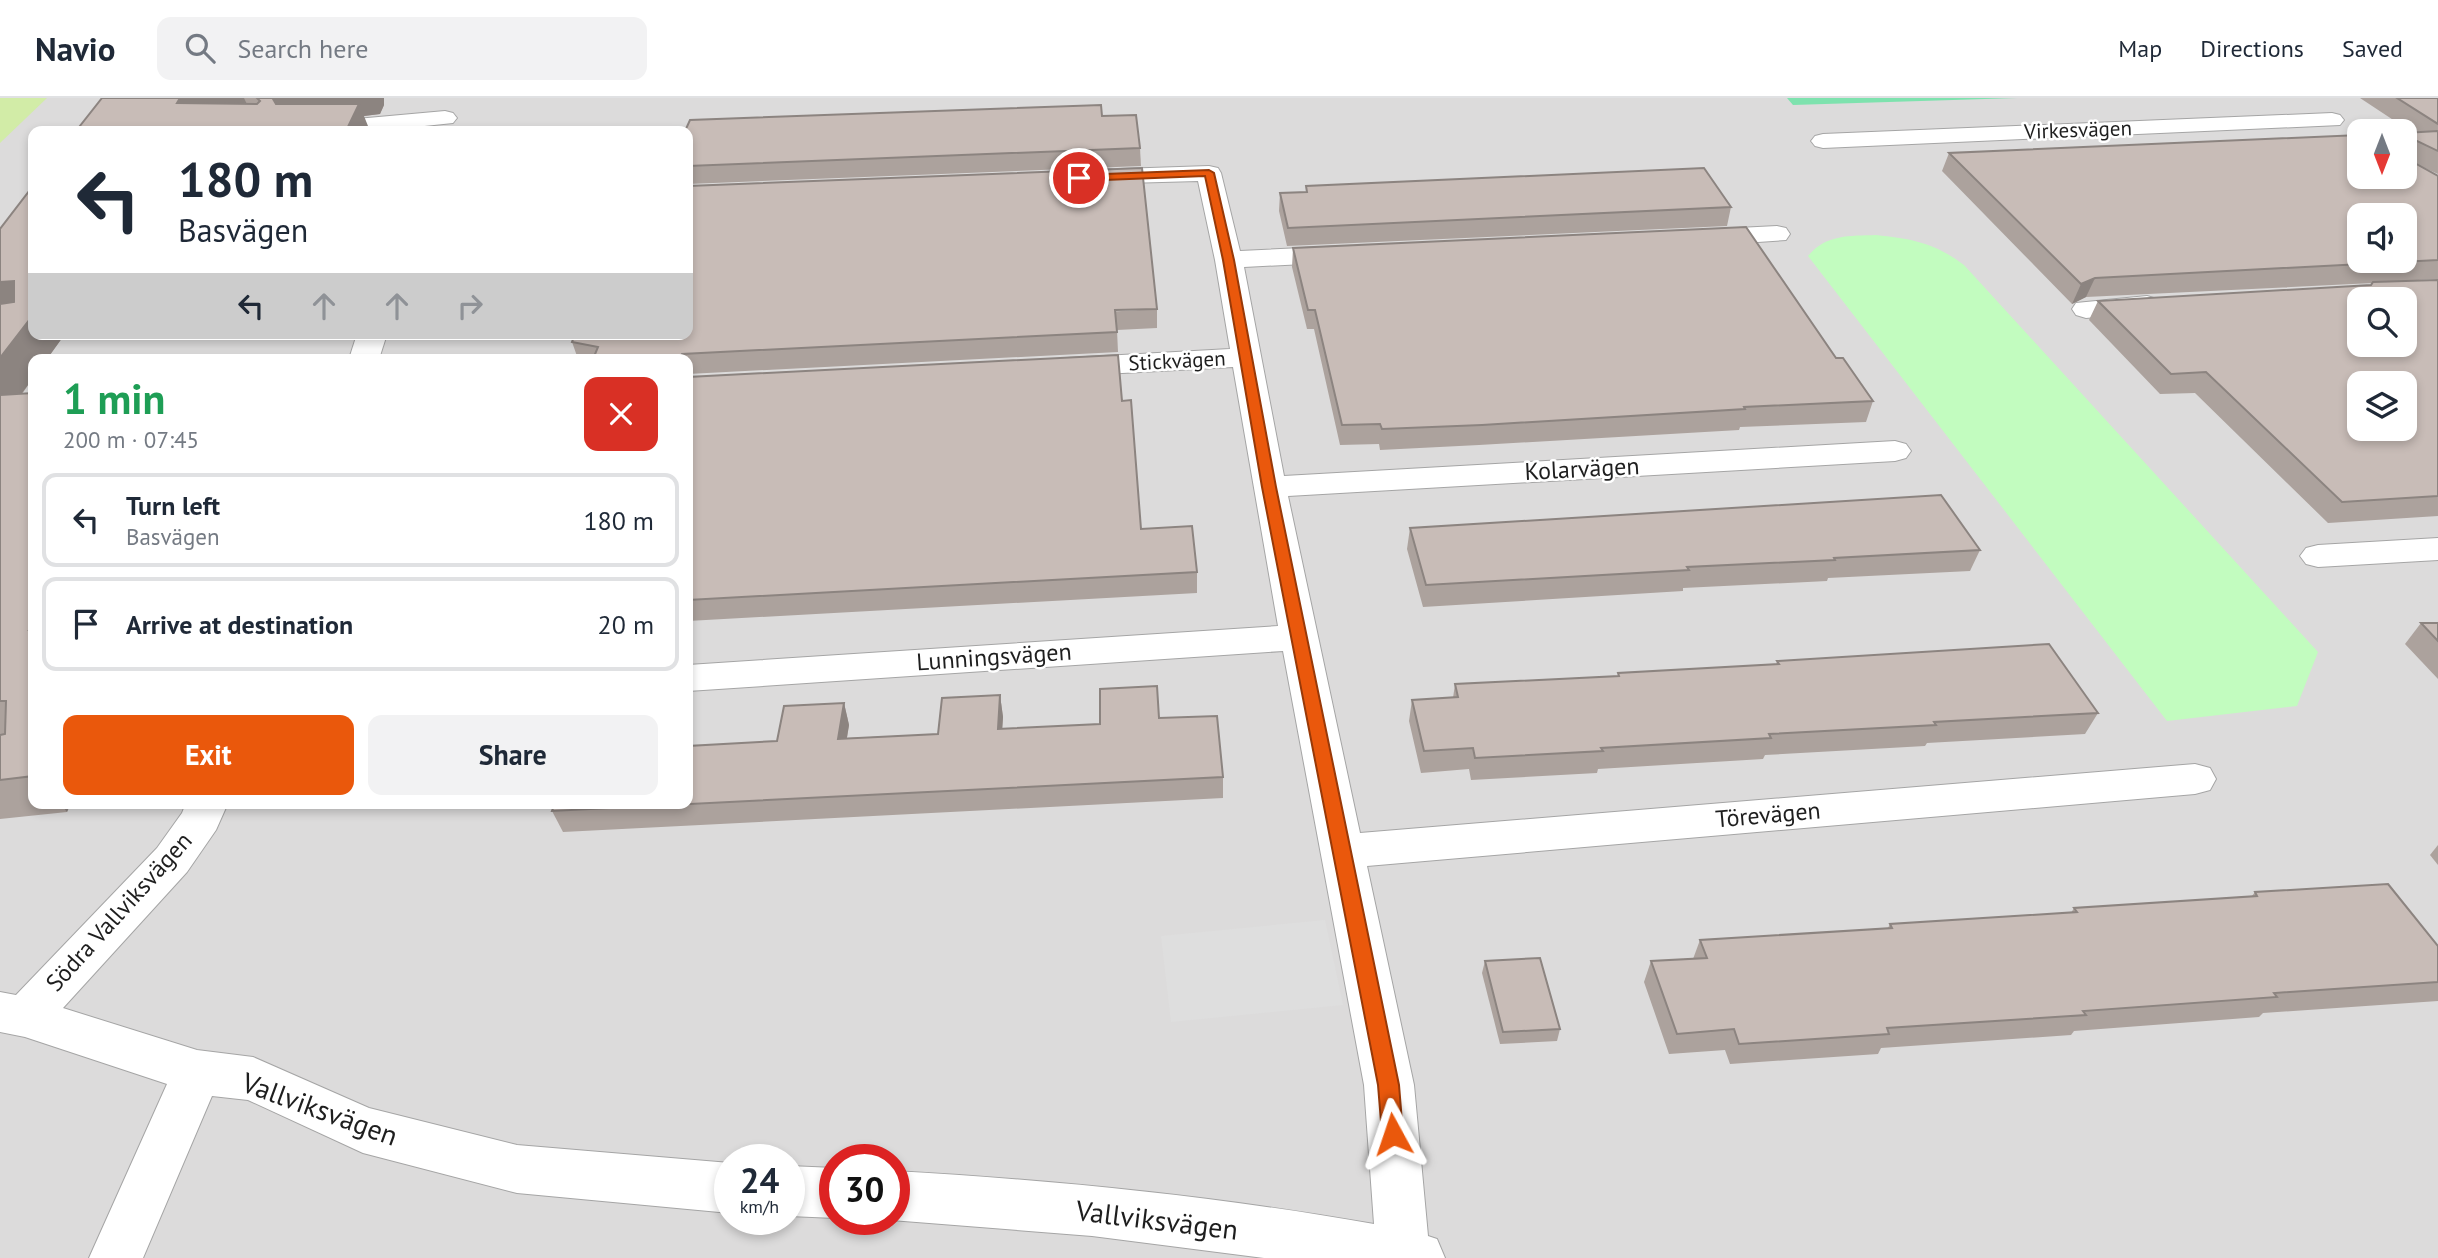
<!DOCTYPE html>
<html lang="en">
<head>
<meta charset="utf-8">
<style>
  body { margin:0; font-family:"PT Sans",sans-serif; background:#f2f2f3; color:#1f2937; height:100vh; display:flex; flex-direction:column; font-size:26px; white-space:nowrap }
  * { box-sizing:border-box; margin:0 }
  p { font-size:23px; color:#747a83 }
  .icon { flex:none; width:38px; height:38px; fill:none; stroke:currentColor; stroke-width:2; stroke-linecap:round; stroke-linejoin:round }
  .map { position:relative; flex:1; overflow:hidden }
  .details { position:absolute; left:28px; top:256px; width:665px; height:455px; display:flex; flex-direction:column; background:#fff; border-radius:14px; box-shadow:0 4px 10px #0003 }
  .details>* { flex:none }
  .top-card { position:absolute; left:28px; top:28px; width:665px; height:214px; border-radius:14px; box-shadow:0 4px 10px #0003; background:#fff; color:#1f2937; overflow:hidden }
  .needle { width:46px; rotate:180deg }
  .controls { position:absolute; left:2347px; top:21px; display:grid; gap:14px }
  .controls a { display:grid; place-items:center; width:70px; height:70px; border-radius:14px; background:#fff; box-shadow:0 4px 10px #0003; font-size:35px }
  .speed { position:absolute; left:714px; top:1046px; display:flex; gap:14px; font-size:35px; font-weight:700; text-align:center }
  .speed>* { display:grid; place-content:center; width:91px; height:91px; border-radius:50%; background:#fff; box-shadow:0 4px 10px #0003; line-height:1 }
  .speed small { font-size:18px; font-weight:400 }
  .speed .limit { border:10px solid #d22; background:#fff; color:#111 }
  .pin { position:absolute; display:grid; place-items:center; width:60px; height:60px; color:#fff; margin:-30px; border:4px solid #fff; border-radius:50%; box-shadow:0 2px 7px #0007 }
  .me { position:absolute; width:77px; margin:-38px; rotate:355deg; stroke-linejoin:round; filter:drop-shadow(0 0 5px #0008) }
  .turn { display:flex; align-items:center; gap:24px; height:147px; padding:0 35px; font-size:32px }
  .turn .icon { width:91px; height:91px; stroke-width:2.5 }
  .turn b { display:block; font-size:49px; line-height:60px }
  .lanes { display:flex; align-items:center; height:66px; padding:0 35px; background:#0003; justify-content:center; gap:35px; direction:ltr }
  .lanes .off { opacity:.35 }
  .round { display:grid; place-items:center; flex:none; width:74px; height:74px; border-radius:14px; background:#f2f2f3 }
  .overview { display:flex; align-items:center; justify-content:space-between; height:119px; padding:0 35px }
  h1 { font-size:42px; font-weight:600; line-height:52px; color:#1e9e55 }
  .action { display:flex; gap:14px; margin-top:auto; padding:14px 35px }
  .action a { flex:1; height:80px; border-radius:14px; background:#ea580c; color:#fff; font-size:28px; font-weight:600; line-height:80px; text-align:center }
  .action a+a { background:#f2f2f3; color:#1f2937 }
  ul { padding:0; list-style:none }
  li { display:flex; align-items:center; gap:21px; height:94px; margin:0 14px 10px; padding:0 21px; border:4px solid #e0e1e3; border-radius:14px }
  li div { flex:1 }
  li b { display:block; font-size:26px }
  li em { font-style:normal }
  header { display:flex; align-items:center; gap:42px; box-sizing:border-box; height:98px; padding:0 35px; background:#fff; border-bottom:2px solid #e0e1e3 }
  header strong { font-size:33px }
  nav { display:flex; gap:38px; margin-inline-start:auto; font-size:24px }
  .search { width:490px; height:63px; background:#f2f2f3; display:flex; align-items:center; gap:18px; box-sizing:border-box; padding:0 24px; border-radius:14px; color:#747a83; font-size:26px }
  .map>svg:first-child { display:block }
  .residential { fill:#dcdbdb; fill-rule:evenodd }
  .grass { fill:#d2eca7 }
  .park { fill:#c2fcbf }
  .pitch { fill:#7ee2ae }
  .parking { fill:#dedede }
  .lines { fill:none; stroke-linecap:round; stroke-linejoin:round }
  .minor-casing { stroke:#a5a5a5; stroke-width:2 }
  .minor { fill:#fff; fill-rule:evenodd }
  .wall { fill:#aca29d }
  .shaded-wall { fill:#8c8480 }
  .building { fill:#c8bcb7; stroke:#8c8480; stroke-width:2; fill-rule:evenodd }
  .route { fill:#ea580c; stroke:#983908; stroke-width:2 }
  .labels { text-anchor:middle; stroke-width:5; stroke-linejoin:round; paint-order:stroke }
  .far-street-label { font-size:21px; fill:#1e1e1e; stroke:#fff }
  .street-label { font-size:24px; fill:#1e1e1e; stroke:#fff }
  .near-street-label { font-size:28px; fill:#1e1e1e; stroke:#fff }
</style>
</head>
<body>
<header>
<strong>Navio</strong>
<div class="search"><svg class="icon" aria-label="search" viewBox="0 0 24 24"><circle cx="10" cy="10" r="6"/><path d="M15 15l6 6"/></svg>Search here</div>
<nav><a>Map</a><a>Directions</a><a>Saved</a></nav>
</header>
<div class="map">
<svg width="2438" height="1160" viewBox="0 0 2438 1160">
  <rect width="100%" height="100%" fill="#f0eae4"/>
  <path class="residential" d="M39,0H2438V1160H0V36ZM33,33H688V236H33ZM2359,33H2404V79H2359ZM2359,117H2404V163H2359ZM2359,201H2404V247H2359ZM33,261H688V705H33ZM2359,285H2404V331H2359ZM730,1062H789V1122H730ZM835,1062H894V1122H835Z"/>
  <polygon class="grass" points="0,0 47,0 0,45"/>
  <path class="park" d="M1876,137C1913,141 1935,145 1964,167L2318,554L2297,608L2167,623L1808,158C1826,136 1850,138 1876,137Z"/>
  <polygon class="pitch" points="1787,0 2017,0 1793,7"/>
  <polygon class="parking" points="1325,822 1343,907 1171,924 1161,838"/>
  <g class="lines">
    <defs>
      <g id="minor">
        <polygon points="445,13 453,15 457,20 453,25 377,33 289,33 293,28 301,26"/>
        <polygon points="2332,15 2340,17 2344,22 2340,27 1823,50 1815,48 1811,43 1815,38 1823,36"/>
        <path d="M1209,68L1218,70L1221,75L1240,153L1345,148L1355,150L1359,156L1355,162L1345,164L1244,169L1284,378L1895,343L1906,346L1911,353L1906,360L1895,363L1288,398L1360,735L2195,666L2210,670L2216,681L2210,692L2195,696L1367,768L1414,987L1428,1138L1437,1141L1445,1160H1264L1092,1138L891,1122H894V1073C1055,1082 1215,1098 1374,1126L1364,987L1283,553L688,593V567L1278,528L1233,269L1067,278L1056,275L1052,269L1056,263L1067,260L1230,251L1215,162L1198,83L1090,86L1081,84L1078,79L1081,74L1090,72Z"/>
        <polygon points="1777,128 1786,130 1790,136 1786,142 1699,148 1690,146 1686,140 1690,134 1699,132"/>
        <polygon points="2147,198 2157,201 2161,207 2157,213 2086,220 2076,217 2072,211 2076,205"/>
        <polygon points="357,236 387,236 379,261 349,261"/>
        <polygon points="2438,440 2438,462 2318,469 2306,466 2300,458 2306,450 2318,447"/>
        <polygon points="186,705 228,705 216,732 187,774 63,910 197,952 253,959 369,1010 517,1047 730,1065 730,1115 517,1095 363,1055 248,1002 212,998 143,1160 89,1160 167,986 25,939 0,934 0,894 16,897 157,750 182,715"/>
        <polygon points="789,1068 835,1070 835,1120 789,1118"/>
      </g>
    </defs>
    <use href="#minor" class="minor-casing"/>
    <use href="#minor" class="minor"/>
  </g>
  <g class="wall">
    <polygon points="102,0 384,0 384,7 380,16 364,18"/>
    <polygon points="2360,0 2438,0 2438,76 2420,68 2438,78 2438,181 2398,183 2438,182 2438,418 2328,425 2195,295 2160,296 2089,222 2098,203 2371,187 2373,185 2086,199 2072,206 1942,73 1949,55 2413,35"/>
    <polygon points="1102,18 1140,50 1141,68 688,86 688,33"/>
    <polygon points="1306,88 1731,109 1727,128 1287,148 1279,113 1280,95 1306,94"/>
    <polygon points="0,131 33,236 65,236 47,261 33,261 33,280 22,296 33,295 33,705 71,705 67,714 0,721"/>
    <polygon points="1293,150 1836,260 1873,303 1866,324 1740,329 1739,332 1479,347 1380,352 1379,346 1340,347 1314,231 1307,231 1292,169"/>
    <polygon points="1157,211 1157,230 1117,232 1118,254 688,276 688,261 578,261 572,244"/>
    <polygon points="688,279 1122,303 1141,431 1197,474 1197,495 688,523"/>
    <polygon points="1410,430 1980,452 1970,473 1828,480 1827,483 1683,490 1683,493 1423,509 1407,451"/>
    <polygon points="2421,525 2438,525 2438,581 2405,546"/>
    <polygon points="1777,563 2098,615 2085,636 1927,645 1925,648 1765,657 1763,661 1598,671 1597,675 1471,682 1469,671 1421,675 1409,623 1412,602 1453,600 1455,586 1618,578 1618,575 1776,567"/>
    <polygon points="1000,597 1003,619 1002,631 1100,626 1159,620 1223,679 1223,700 563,734 552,713 688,705 688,621 693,635 689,648 777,643 844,605 849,627 847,640 938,636"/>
    <polygon points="2438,747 2438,767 2430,757"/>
    <polygon points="2255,794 2438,848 2438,903 2263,915 2259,919 2074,933 2071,937 1881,950 1878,956 1730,966 1725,952 1669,956 1644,884 1651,863 1693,861 1700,842 1888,830 1890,826 2071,815 2074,810 2252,798"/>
    <polygon points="1485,863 1560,931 1557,943 1500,946 1482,875"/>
  </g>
  <g class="shaded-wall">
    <polygon points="180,0 244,0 253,19 177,5"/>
    <polygon points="275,0 384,0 384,7 380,16 364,18 370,33 287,31 273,1"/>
    <polygon points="2095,180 2086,199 2072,206 2081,186"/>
    <polygon points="14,183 33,214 0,220 0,184"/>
    <polygon points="33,217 33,236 65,236 47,261 33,261 33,280 0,325 0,260"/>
    <polygon points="1000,597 1003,619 1001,652 998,631"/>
    <polygon points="844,605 849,627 843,662 838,641"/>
    <polygon points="688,621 693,635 688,654"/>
    <polygon points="60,705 71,705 67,714"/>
  </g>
  <g class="building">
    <polygon points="102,0 180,0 177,5 257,6 260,3 257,0 275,0 273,1 276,6 359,6 346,33 76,33"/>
    <polygon points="2397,0 2438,0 2438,26"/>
    <polygon points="1101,7 1102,18 1136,17 1140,50 688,68 688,33 685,33 690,22"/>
    <path d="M2438,33V53L2413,41L2411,63L2438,78V162L2095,180L2081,186L1949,55L2359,37V79H2404V35ZM2359,117H2404V163H2359Z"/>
    <polygon points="1142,70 1157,211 1115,212 1117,234 682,256 680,259 680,261 593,261 598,249 572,244 575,236 688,236 688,88"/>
    <polygon points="1704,70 1731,109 1288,130 1280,95 1307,94 1306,88"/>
    <polygon points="33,88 33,217 0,260 0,206 14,204 14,183 0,184 0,131"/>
    <polygon points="1746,129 1836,260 1843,260 1873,303 1744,309 1745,311 1482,327 1382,331 1380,326 1342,327 1315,212 1308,212 1293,150"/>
    <path d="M2438,182V398L2342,404L2206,274L2171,276L2098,203L2371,187L2373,184ZM2359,201H2404V247H2359ZM2359,285H2404V331H2359Z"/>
    <polygon points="1118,257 1122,303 1131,302 1141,431 1192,428 1197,474 688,502 688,279"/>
    <polygon points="33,295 33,525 29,532 33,532 33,678 0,682 0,637 5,636 6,603 0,603 0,297"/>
    <polygon points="1941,397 1980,452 1834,460 1835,462 1687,469 1689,472 1426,487 1410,430"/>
    <polygon points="2421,525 2438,525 2438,543"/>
    <polygon points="2049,546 2098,615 1934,624 1936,627 1769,636 1771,640 1601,650 1603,653 1475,660 1473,650 1424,653 1412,602 1458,599 1455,586 1619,578 1618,575 1779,566 1777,563"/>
    <polygon points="1157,588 1159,620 1217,618 1223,679 552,713 555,705 688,705 688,648 777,643 784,608 844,605 838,641 938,636 942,600 1000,597 998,631 1100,626 1100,591"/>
    <polygon points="2388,786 2438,848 2438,884 2274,895 2277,899 2083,913 2086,917 1887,930 1889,936 1739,946 1734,931 1677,936 1651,863 1707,860 1700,842 1892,830 1890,826 2077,814 2074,810 2257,798 2255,794"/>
    <polygon points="1540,860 1560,931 1503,934 1485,863"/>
  </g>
  <polygon class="route" points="1209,72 1214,75 1234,162 1276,389 1399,987 1403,1036 1400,1043 1393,1045 1385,1043 1382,1036 1378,987 1262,389 1223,162 1205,78 1079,83 1074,80 1079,77"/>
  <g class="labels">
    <g class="far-street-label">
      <text transform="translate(2078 32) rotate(-2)" y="7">Virkesvägen</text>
      <text transform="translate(1177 263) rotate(-3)" y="7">Stickvägen</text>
    </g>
    <g class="street-label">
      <text transform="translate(1582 371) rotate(-3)" y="8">Kolarvägen</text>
      <text transform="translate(994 559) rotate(-4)" y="8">Lunningsvägen</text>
      <text transform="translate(1768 717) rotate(-5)" y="8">Törevägen</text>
      <text transform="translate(119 814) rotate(-48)" y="8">Södra Vallviksvägen</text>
    </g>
    <g class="near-street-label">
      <text transform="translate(320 1011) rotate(20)" y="10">Vallviksvägen</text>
      <text transform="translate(1157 1122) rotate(7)" y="10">Vallviksvägen</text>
    </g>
  </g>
</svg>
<div class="controls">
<a><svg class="needle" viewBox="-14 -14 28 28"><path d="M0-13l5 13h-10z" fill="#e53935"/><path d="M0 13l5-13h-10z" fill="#747a83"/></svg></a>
<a><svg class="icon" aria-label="sound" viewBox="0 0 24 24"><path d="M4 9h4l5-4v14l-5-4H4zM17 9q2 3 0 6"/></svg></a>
<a><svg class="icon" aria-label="search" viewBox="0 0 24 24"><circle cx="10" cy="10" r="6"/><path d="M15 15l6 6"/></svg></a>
<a><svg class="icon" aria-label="layers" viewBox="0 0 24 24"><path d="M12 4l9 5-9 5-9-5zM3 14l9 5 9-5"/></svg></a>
</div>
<div class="speed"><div>24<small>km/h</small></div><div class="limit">30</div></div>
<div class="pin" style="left:1079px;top:80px;background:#d93025"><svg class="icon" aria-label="arrive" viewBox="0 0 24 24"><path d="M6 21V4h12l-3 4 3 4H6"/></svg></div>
<svg class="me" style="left:1393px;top:1036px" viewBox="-20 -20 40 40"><path d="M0-17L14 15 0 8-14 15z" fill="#ea580c" stroke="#fff" stroke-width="4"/></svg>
<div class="top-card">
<div class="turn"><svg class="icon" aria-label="left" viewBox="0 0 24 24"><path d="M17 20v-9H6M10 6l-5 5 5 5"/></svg><div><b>180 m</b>Basvägen</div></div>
<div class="lanes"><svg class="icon" aria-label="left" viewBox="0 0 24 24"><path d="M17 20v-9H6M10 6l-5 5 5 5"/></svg><svg class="icon off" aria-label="ahead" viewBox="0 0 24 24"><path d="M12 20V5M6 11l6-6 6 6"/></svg><svg class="icon off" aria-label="ahead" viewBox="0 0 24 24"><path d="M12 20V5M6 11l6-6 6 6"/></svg><svg class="icon off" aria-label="right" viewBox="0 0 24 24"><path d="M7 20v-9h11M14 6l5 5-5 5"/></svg></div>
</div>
<section class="details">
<div class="overview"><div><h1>1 min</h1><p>200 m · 07:45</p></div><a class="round" style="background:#d93025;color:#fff"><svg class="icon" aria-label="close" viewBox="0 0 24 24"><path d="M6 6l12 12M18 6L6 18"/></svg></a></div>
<ul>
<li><svg class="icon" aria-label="left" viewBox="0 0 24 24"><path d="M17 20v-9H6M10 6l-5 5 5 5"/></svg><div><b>Turn left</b><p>Basvägen</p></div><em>180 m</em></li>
<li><svg class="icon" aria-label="arrive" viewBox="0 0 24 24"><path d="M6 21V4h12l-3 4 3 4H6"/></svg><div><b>Arrive at destination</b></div><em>20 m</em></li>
</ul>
<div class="action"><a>Exit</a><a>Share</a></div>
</section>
</div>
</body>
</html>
